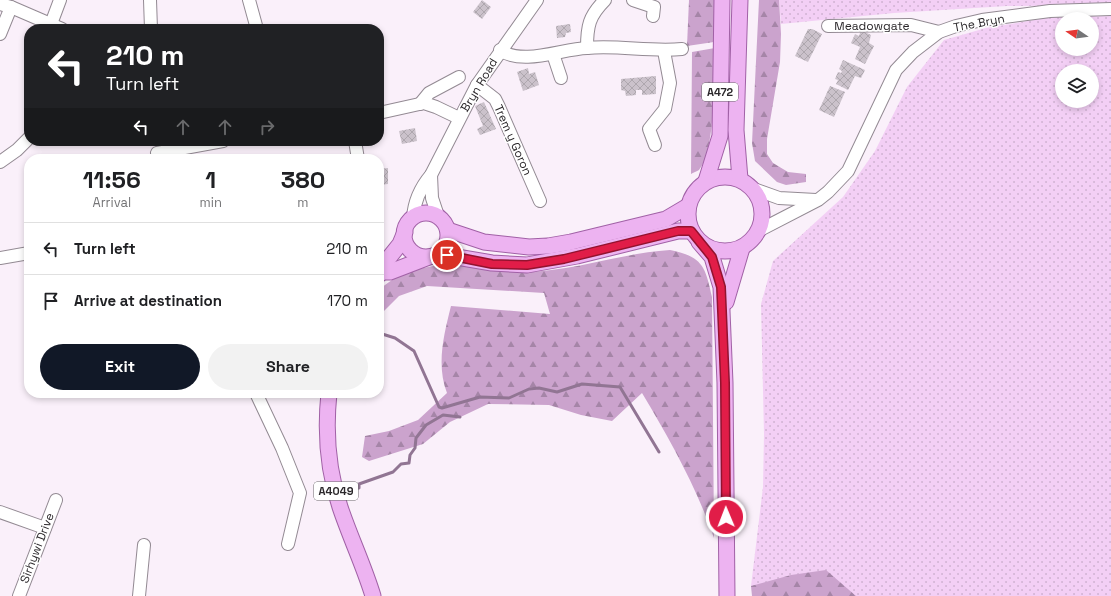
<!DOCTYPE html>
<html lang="en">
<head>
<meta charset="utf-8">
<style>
  body { margin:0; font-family:"Space Grotesk",sans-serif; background:#f2f2f2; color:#202124; height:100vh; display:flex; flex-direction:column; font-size:15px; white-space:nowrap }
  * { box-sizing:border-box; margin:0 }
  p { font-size:13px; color:#757577 }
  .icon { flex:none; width:22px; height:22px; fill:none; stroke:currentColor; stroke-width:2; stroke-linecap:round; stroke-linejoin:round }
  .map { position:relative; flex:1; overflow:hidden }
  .details { position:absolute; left:24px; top:154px; width:360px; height:244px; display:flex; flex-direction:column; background:#fff; border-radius:16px; box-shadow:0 2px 6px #0003 }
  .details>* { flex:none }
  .top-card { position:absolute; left:24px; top:24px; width:360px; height:122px; border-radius:16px; box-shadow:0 2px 6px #0003; background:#202124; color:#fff; overflow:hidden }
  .needle { width:26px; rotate:283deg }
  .controls { position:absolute; left:1055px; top:12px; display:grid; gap:8px }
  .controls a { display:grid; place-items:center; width:44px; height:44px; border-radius:50%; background:#fff; box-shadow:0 2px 6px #0003; font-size:20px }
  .pin { position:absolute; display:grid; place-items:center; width:34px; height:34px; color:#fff; margin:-17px; border:2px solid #fff; border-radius:50%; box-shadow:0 1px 4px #0007 }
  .me { position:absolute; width:44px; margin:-22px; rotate:359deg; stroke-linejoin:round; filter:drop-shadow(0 0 3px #0008) }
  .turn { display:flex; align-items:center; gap:14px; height:84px; padding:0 16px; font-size:18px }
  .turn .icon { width:52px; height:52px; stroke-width:2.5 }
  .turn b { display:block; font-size:28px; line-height:34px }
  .lanes { display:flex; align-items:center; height:38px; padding:0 16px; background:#0003; justify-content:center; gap:20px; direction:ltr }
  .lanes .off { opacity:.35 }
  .eta { display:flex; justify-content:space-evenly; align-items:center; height:68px; text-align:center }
  .eta b { font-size:24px; font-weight:700; line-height:28px }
  .button { display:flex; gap:8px; margin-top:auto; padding:8px 16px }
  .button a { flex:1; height:46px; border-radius:24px; background:#111827; color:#fff; font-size:16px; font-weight:700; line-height:46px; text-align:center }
  .button a+a { background:#f2f2f2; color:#202124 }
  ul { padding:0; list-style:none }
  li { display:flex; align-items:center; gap:12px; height:52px; padding:0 16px; border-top:1px solid #e0e0e0 }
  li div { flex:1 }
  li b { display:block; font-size:15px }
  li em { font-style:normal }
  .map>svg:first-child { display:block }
  .grass { fill:url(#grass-dots); fill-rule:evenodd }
  .forest { fill:url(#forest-firs) }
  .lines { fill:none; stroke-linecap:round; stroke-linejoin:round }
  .stream { stroke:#917593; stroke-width:3 }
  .building { fill:url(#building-cross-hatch) }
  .minor-casing { stroke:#938a93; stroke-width:14 }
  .major-casing { stroke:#a161a6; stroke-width:17 }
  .minor { stroke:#fff; stroke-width:12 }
  .major { stroke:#edb3f1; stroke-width:15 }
  .route-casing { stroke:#92132f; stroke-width:10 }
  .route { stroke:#e11d48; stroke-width:7 }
  .labels { text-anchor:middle; stroke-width:3; stroke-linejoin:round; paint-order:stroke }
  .shield { fill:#fff; stroke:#6b686b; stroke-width:1 }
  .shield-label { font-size:11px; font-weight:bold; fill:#2b282b }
  .street-label { font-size:12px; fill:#2b282b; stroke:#fff }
</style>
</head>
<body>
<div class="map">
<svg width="1111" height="596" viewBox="0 0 1111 596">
  <defs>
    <pattern id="grass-dots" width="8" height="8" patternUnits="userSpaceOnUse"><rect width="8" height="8" fill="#f3cff5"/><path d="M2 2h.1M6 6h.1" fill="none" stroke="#d0b2d2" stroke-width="1.8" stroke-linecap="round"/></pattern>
    <pattern id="forest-firs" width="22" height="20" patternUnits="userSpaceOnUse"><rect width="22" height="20" fill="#cba3cd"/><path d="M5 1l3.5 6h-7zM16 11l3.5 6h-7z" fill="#a585a7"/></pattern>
    <pattern id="building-cross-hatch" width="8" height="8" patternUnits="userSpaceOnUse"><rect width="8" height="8" fill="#cbc2cb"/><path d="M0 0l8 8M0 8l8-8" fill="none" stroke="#aea7ae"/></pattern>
  </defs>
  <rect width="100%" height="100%" fill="#faf0fa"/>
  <g class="grass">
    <polygon points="779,0 1111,0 1111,5 1007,6 894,13 781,24"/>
    <path d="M1111,16V596H825L751,586L763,487L764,434L761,304L773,261L843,197L875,151L907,87L944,40L986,28L1052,17ZM1062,19H1092V49H1062ZM1062,71H1092V101H1062Z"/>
  </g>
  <g class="forest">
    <polygon points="689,0 716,0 714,42 687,46"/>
    <polygon points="759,0 779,0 781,34 780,62 767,139 767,154 773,163 788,172 806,174 806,182 786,185 777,182 755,161 752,143"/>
    <path d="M715,48C714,75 716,151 699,170C697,171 693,173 691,174L692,52Z"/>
    <path d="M670,250C703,257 705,266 712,297L714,538C696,486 670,440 642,393L612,421L581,415L549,405L488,404L450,422L423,444L369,461L362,457L365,436L389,431L418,420L447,393C436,365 444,334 451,306L550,314L544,293L427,286L399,296L379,316V290C393,277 409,271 428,267C454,262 495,272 522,272C573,272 620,253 670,250Z"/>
    <polygon points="826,570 856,596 752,596 751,586 791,575"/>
  </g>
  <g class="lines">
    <g class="stream">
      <polyline points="379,333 395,338 414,351 439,407 442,408 480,397 509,398 529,389 539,388 557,392 582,384 620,387 659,452"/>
      <polyline points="351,489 359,488 359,484 393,472 401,464 409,463 410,455 415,448 416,438 426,425 443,415 460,417"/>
    </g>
  </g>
  <g class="building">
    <polygon points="482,0 491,7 482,19 473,12"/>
    <polygon points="570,24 571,32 566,33 565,37 557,38 556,26"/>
    <polygon points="808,29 812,29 822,34 808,62 795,56"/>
    <polygon points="861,30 871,35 869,43 874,46 865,64 855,59 860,47 851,43 855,34 859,36"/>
    <polygon points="843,60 865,70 861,78 855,76 848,90 836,84 838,80 835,79 838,72 841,73 842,71 839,69"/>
    <polygon points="528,68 529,74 535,72 539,85 523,91 517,72"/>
    <polygon points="656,76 656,94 642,95 642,90 636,90 636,95 626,96 625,91 621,90 621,79"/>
    <polygon points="830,86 845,92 834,117 819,110"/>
    <polygon points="484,102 496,129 480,135 477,129 483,126 475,106"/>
    <polygon points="415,128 417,141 402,144 399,131"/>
    <polygon points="388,168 388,184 379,185 379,169"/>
  </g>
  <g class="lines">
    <defs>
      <g id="minor">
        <polyline points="150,0 151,29"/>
        <polyline points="249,0 257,29"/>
        <polyline points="633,0 654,7 653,16"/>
        <polyline points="0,4 11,7 62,29"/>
        <polyline points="51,24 60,0"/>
        <polyline points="828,26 911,25 939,32"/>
        <polyline points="0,34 11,7"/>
        <path d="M587,48C587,26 589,16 605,0"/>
        <path d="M500,50C523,66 561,49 587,48C618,45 650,52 682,49"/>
        <polyline points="553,54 561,78"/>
        <polyline points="477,85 495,99 499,107 540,201"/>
        <polyline points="420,104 429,93 459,77"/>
        <polyline points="379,113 424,103 436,107 459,118"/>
        <polyline points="355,141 358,159"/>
        <polyline points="655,145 649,129 665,109 670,83 664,51"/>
        <polyline points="157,153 223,141"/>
        <polyline points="0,162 17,150 29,138"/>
        <polyline points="431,175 432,198 438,216"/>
        <polyline points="754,189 779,198 816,200"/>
        <path d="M413,218C414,202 420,188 431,175L477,85L537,0"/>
        <polyline points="758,231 818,200 828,192 848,171 896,70 913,52 939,32 956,26 982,20 1050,11 1111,9"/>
        <polyline points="0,258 29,253"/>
        <polyline points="256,393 282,448 300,493 288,544"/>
        <polyline points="0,512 45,528"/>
        <polyline points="19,596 56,500"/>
        <polyline points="139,596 144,545"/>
      </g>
      <g id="major">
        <circle cx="725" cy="214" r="37"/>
        <polyline points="740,179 736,130 740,0"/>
        <polyline points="706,181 720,136 722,0"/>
        <circle cx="426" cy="235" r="22"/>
        <polyline points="448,230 484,242 529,247 548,246 571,242 666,219 688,206"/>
        <polyline points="699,242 712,257 721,287 725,383 727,596"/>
        <polyline points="439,254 492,263 527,265 577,256 678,231 691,231"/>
        <polyline points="382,272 390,272 429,257"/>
        <polyline points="379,275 384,264 400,244 405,232"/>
        <polyline points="726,302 742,248"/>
        <path d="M329,393C325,431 328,471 340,507C350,537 364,566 373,596"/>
      </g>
    </defs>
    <use href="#minor" class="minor-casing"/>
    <use href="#major" class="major-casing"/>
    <use href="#minor" class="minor"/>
    <use href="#major" class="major"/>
  </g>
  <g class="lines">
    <defs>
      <polyline id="route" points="447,255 492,264 527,265 564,259 678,231 691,231 712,257 721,287 725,383 726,517"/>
    </defs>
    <use href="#route" class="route-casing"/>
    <use href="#route" class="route"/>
  </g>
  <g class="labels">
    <g class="shield">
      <rect x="702" y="83" width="36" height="18" rx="3"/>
      <rect x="314" y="482" width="44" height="18" rx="3"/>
    </g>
    <g class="shield-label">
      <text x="720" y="96">A472</text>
      <text x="336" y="495">A4049</text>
    </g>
    <g class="street-label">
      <text transform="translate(979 23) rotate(-11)" y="4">The Bryn</text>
      <text x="872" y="30">Meadowgate</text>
      <text transform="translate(479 85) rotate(-59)" y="4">Bryn Road</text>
      <text transform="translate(513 140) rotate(66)" y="4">Trem y Goron</text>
      <text transform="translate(37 548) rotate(-69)" y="4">Sirhywi Drive</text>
    </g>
  </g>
</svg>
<div class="controls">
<a><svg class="needle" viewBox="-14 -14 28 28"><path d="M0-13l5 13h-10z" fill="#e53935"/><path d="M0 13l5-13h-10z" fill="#757577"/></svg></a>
<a><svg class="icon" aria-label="layers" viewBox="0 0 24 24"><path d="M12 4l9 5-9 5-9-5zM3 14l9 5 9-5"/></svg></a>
</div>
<div class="pin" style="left:447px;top:255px;background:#d93025"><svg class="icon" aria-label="arrive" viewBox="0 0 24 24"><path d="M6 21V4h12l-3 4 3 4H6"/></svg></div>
<svg class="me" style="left:726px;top:517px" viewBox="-20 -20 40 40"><circle r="17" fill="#e11d48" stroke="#fff" stroke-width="3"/><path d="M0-11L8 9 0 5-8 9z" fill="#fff"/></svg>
<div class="top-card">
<div class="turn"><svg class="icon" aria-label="left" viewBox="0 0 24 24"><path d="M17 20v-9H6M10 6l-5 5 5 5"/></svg><div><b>210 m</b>Turn left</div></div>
<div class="lanes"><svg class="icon" aria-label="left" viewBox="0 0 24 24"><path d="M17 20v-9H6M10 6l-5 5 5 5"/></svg><svg class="icon off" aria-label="ahead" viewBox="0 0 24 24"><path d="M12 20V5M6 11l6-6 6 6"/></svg><svg class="icon off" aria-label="ahead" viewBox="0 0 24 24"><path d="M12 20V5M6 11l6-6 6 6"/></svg><svg class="icon off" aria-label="right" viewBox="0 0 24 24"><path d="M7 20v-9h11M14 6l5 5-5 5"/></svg></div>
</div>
<section class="details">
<div class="eta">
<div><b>11:56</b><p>Arrival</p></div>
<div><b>1</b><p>min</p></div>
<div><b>380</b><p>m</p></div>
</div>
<ul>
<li><svg class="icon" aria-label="left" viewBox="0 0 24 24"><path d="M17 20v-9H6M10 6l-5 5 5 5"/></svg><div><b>Turn left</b></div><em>210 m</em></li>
<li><svg class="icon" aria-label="arrive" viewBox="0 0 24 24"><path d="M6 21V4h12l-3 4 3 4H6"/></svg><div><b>Arrive at destination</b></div><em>170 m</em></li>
</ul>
<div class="button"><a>Exit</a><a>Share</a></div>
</section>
</div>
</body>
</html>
